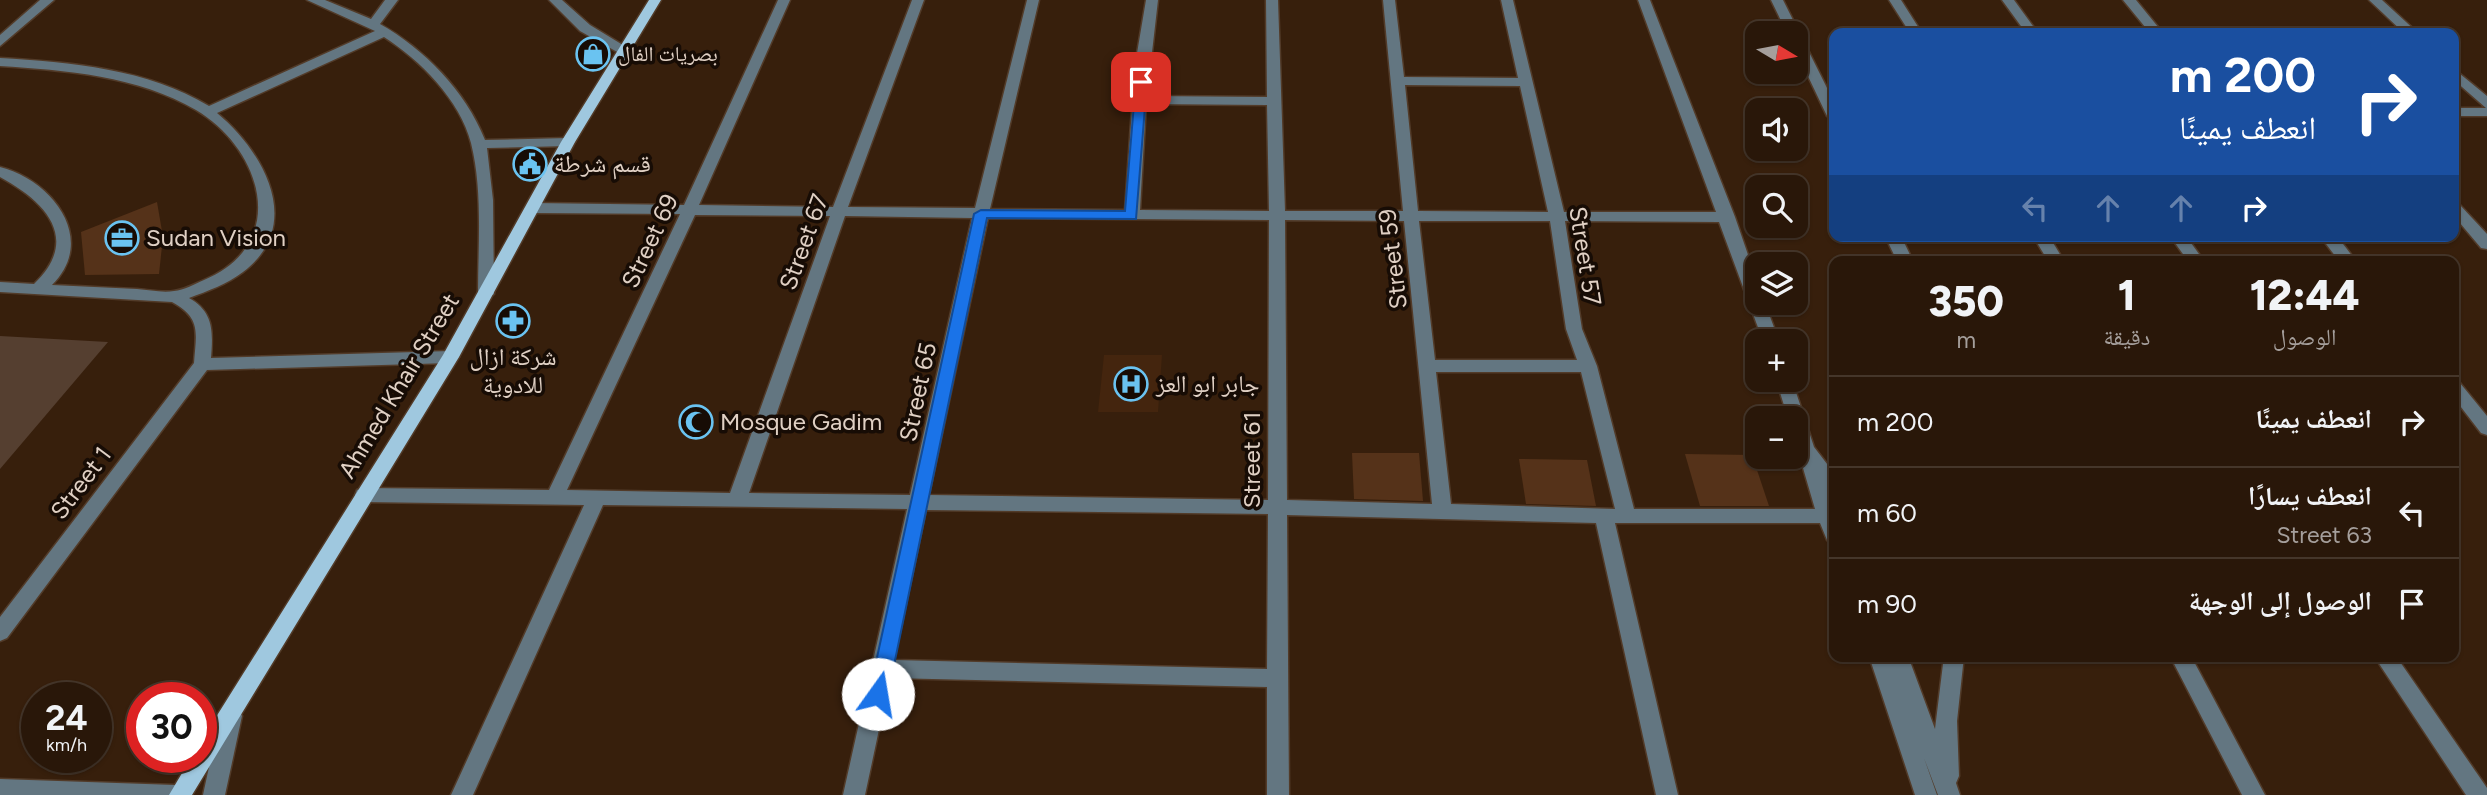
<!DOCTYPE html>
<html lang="ar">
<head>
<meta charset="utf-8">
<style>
  body { margin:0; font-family:Figtree,"Noto Naskh Arabic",sans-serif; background:#352417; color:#f1f3f6; direction:rtl; height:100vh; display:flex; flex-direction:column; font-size:26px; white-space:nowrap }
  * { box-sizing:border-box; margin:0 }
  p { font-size:23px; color:#a59f9c }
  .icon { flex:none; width:38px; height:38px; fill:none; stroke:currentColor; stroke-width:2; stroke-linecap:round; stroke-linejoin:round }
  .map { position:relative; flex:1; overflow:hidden; direction:ltr }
  .details { position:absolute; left:1829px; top:256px; width:630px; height:406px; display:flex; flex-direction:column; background:#291709; border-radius:14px; box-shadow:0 2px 5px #0004,0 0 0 2px #45362a; direction:rtl }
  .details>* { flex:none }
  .banner { position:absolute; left:1829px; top:28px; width:630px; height:214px; border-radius:14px; box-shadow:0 2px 5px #0004,0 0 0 2px #45362a; direction:rtl; background:#1a4fa0; color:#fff; overflow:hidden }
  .needle { width:46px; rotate:100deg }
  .buttons { position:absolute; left:1745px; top:21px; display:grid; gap:14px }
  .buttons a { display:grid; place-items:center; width:63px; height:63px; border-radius:14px; background:#291709; box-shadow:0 2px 5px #0004,0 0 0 2px #45362a; font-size:35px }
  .speed { position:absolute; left:21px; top:682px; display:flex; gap:14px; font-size:35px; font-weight:700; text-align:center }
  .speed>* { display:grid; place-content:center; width:91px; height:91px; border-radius:50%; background:#291709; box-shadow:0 2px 5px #0004,0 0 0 2px #45362a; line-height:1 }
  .speed small { font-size:18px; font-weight:400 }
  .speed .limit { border:10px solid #d22; background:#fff; color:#111 }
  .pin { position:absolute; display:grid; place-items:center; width:60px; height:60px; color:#fff; margin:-30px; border-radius:14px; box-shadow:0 4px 10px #0006 }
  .me { position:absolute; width:77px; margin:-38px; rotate:13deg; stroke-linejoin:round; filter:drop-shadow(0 0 5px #0008) }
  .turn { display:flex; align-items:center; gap:24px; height:147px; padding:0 28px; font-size:32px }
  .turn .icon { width:91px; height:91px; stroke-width:2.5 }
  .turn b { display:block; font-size:49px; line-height:60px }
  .lanes { display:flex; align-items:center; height:66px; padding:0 28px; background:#0003; justify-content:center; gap:35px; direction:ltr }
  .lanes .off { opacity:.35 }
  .eta { display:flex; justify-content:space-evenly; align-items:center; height:119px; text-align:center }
  .eta b { font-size:42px; font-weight:800; line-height:49px }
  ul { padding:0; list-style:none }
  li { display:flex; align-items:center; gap:21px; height:91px; padding:0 28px; border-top:2px solid #45362a }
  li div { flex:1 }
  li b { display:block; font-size:26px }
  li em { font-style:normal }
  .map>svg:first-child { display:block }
  .built { fill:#44250e }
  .green { fill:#553f30 }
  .building { fill:#553219 }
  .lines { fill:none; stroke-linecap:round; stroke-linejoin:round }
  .minor-casing { stroke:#523b29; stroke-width:3 }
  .major-casing { stroke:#523b29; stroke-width:3 }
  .minor { fill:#637681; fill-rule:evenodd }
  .major { fill:#9fc8df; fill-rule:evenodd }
  .route { fill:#1a73e8; stroke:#114b97; stroke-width:2 }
  .labels { text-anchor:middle; stroke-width:7; stroke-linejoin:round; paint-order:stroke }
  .far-poi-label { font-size:21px; fill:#e0d0c4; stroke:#170c05; text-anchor:start }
  .poi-label { font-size:24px; fill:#e0d0c4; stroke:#170c05; text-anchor:start }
  .street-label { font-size:24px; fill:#e0d0c4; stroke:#170c05 }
</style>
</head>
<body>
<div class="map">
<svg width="2487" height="795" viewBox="0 0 2487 795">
  <rect width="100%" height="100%" fill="#371f0c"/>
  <polygon class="built" points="1104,355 1162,355 1158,412 1098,412"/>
  <polygon class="green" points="0,336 108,342 0,469"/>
  <g class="building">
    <polygon points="157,202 163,237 159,274 85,275 81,232"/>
    <polygon points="1352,453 1419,453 1423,501 1354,499"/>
    <polygon points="1685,454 1752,455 1769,506 1700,506"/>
    <polygon points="1519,459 1587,460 1596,506 1526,504"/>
  </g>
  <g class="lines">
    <defs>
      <g id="minor">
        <polygon points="40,0 54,0 0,46 0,35"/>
        <path d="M307,0H325L371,19L385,0H398L380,24C424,49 465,90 485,140L568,138L575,142L568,146L487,148L493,200L494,294L486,299L478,294C478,245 483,191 471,143C460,100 420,60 384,37L217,113C264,152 305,225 243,272C227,284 208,291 189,298C214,312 213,332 211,358L450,351L459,357L450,363L207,370L7,638L0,641V617L194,363C196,334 202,318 172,302L0,292V282L34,284C81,239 46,202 0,177V167C52,180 98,239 52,285C80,286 109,288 137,289C149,290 163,293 174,291C184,290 195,284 204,280C290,244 263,150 196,110C138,76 65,70 0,66V58C70,62 148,69 209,106L375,31Z"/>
        <polygon points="549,0 562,0 590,25 631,50 624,54 619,53 580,31"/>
        <path d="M778,0H790L699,205L833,207L912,0H924L848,207L975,208L1027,0H1039L990,209L1125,210L1135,65L1146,0H1158L1147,96L1267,97L1266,0H1278L1285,211H1403L1383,0H1395L1404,77L1518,78L1501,0H1513L1564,212H1716L1638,0H1650L1735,217L1757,281V303H1765L1779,341H1763L1719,222L1565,221L1582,329L1597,366L1634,509H1815L1796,444V418H1788L1776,380H1792L1814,447L1834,473V543L1827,540L1820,523H1615L1678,795H1656L1596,523L1287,515L1289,795H1267V687L890,678L865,795H843L907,509L603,505L473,795H451L584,505L364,502L357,500L355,495L357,490L364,488L549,490L680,214L533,213L525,208L533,203L684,205ZM1405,85L1520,86L1548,212L1418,211ZM1146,104L1267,105L1269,211L1140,210ZM695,215L830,216L730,493L567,490ZM845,216L972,218L910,495L749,493ZM988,218L1269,220L1268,500L929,495ZM1285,220L1404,221L1432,504L1287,500ZM1419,221H1550L1566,329L1577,360H1435ZM1436,372H1581L1615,509L1451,504ZM926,510L1268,514L1267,669L894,660Z"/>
        <polygon points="1771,0 1783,0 1834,102 1834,120 1827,116 1796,51 1796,33 1787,33"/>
        <polygon points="1889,0 1901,0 1922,33 1910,33"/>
        <polygon points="2002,0 2014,0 2038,33 2026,33"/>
        <polygon points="2123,0 2136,0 2163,33 2150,33"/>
        <polygon points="2369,0 2382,0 2418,33 2404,33"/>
        <polygon points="2454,69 2487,96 2487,116 2454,116 2454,108 2486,108 2454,80"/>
        <polygon points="2454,202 2459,204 2487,234 2487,249 2481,248 2454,216"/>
        <polygon points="1885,236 1901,236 1913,261 1897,261"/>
        <polygon points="2033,236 2049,236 2064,261 2048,261"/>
        <polygon points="2170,236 2186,236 2204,261 2188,261"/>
        <polygon points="2320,236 2337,236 2356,261 2339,261"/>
        <polygon points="2454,381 2460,383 2487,416 2487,435 2481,433 2454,398"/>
        <polygon points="1869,656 1908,656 1935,729 1944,656 1964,656 1957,721 1959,776 1956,783 1960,795 1938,795 1924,758 1937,795 1915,795"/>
        <polygon points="2170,656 2191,656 2265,795 2242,795"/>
        <polygon points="2374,656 2396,656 2487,788 2487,795 2466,795"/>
        <polygon points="231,707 239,709 242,716 225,795 203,795 220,716 223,709"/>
        <polygon points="0,779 175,785 183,788 186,795 0,795"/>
      </g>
      <polygon id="major" points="649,0 661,0 575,142 459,357 192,795 169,795 191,758 201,758 201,741 443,355 561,142"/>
    </defs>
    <use href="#minor" class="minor-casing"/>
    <use href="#major" class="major-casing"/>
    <use href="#minor" class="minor"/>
    <use href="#major" class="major"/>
  </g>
  <polygon class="route" points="1136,80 1147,82 1136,219 987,218 888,694 885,700 871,700 869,694 974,214 981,210 1125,211"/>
  <defs>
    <symbol id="shop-ring" viewBox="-11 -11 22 22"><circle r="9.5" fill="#170c05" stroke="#6ac3f1" stroke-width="1.5"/><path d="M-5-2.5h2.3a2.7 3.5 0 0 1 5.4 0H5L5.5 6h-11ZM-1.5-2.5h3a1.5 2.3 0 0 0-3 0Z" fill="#6ac3f1"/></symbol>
    <symbol id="civic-ring" viewBox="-11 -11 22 22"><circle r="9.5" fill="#170c05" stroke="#6ac3f1" stroke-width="1.5"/><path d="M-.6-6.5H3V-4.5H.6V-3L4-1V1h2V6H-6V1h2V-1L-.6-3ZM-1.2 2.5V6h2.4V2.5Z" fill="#6ac3f1"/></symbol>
    <symbol id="office-ring" viewBox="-11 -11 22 22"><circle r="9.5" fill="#170c05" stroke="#6ac3f1" stroke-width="1.5"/><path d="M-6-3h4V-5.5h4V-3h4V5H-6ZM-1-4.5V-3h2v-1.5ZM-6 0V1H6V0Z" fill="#6ac3f1"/></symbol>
    <symbol id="pharmacy-ring" viewBox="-11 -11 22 22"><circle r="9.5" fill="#170c05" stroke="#6ac3f1" stroke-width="1.5"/><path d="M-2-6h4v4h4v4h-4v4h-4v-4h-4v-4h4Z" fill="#6ac3f1"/></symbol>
    <symbol id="hospital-ring" viewBox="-11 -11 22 22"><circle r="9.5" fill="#170c05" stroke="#6ac3f1" stroke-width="1.5"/><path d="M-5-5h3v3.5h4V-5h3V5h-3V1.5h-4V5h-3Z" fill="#6ac3f1"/></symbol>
    <symbol id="mosque-ring" viewBox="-11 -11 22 22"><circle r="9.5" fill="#170c05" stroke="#6ac3f1" stroke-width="1.5"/><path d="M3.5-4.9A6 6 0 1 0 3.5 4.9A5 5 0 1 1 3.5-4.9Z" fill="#6ac3f1"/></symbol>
  </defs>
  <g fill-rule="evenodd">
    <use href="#shop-ring" x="574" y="35" width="38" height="38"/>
    <use href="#civic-ring" x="511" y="145" width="38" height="38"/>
    <use href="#office-ring" x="103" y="219" width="38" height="38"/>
    <use href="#pharmacy-ring" x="494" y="302" width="38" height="38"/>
    <use href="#hospital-ring" x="1112" y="365" width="38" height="38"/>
    <use href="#mosque-ring" x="677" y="403" width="38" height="38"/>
  </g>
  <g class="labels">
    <g class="far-poi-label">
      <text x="618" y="61">بصريات الفال</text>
    </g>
    <g class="poi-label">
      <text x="554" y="172">قسم شرطة</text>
      <text x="146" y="246">Sudan Vision</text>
      <text x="513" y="365" text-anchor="middle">شركة ازال<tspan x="513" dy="28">للادوية</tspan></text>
      <text x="1156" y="392">جابر ابو العز</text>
      <text x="720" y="430">Mosque Gadim</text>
    </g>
    <g class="street-label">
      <text transform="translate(650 241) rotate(-65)" y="8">Street 69</text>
      <text transform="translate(804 242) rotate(-70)" y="8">Street 67</text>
      <text transform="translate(1585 256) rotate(81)" y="8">Street 57</text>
      <text transform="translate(1393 259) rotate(-97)" y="8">Street 59</text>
      <text transform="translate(399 386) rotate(-59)" y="8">Ahmed Khair Street</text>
      <text transform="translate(918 392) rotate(-78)" y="8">Street 65</text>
      <text transform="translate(1252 460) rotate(-90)" y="8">Street 61</text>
      <text transform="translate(81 483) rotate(-53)" y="8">Street 1</text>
    </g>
  </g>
</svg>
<div class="buttons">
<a><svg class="needle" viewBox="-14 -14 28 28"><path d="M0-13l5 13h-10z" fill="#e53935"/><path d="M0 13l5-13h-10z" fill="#a59f9c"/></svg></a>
<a><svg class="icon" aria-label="sound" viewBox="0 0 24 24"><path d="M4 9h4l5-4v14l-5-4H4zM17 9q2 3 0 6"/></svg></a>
<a><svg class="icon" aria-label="search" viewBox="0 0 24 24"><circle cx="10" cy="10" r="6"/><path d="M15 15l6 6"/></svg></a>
<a><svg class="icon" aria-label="layers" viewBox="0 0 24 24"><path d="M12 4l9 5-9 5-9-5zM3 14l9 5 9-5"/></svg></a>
<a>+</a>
<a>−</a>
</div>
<div class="speed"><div>24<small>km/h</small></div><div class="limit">30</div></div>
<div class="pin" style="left:1141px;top:82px;background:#d93025"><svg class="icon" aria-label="arrive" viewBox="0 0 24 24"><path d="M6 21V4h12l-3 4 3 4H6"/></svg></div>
<svg class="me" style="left:878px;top:694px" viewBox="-20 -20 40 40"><circle r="19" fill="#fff"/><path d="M0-13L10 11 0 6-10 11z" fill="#1a73e8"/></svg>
<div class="banner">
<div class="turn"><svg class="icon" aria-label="right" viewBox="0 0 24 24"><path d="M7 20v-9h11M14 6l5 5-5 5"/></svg><div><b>200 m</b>انعطف يمينًا</div></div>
<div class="lanes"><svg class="icon off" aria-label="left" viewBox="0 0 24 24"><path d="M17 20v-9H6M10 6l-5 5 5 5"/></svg><svg class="icon off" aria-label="ahead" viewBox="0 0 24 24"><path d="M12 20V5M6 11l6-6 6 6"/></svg><svg class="icon off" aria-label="ahead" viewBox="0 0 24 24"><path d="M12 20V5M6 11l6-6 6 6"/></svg><svg class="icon" aria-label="right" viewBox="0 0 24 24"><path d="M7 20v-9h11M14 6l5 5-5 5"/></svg></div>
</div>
<section class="details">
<div class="eta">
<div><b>12:44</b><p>الوصول</p></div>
<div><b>1</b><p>دقيقة</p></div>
<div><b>350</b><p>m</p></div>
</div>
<ul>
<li><svg class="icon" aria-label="right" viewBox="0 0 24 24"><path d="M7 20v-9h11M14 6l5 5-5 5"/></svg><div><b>انعطف يمينًا</b></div><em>200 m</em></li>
<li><svg class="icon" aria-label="left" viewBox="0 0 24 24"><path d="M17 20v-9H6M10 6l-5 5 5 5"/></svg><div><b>انعطف يسارًا</b><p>Street 63</p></div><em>60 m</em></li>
<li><svg class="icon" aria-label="arrive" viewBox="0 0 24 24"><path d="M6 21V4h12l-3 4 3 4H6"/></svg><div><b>الوصول إلى الوجهة</b></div><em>90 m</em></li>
</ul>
</section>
</div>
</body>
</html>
